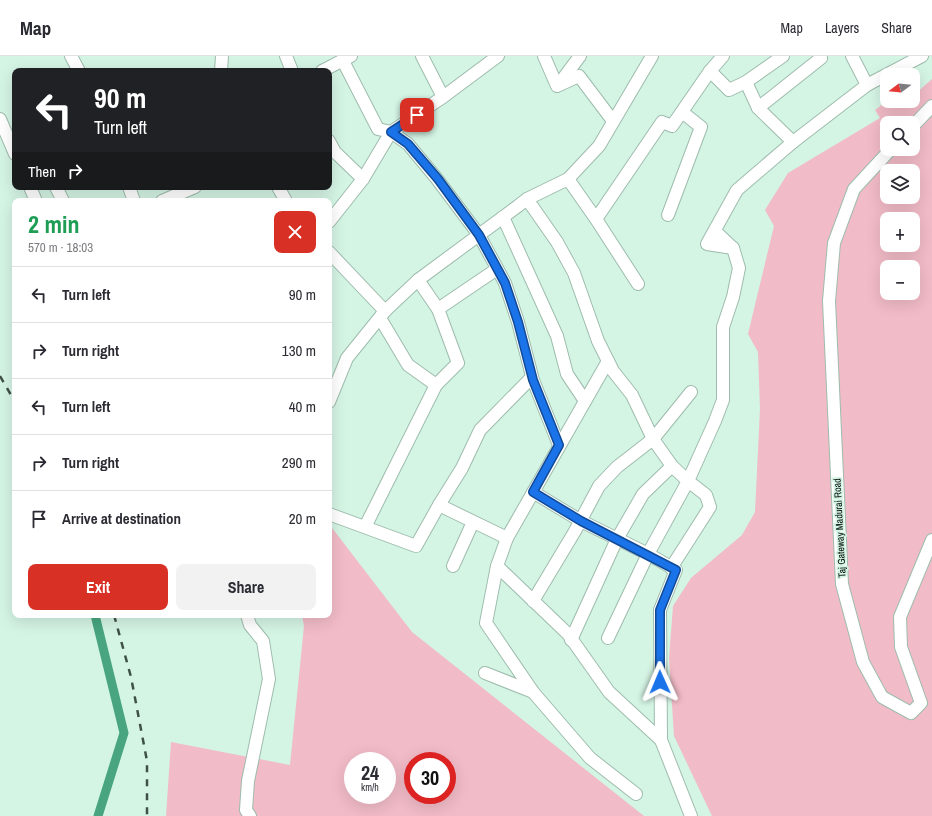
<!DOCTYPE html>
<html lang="en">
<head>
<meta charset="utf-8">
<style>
  body { margin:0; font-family:"Archivo Narrow",sans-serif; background:#f2f2f3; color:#2b2b33; height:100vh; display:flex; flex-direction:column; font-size:15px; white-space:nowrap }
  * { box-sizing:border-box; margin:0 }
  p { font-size:13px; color:#7c7c81 }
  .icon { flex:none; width:22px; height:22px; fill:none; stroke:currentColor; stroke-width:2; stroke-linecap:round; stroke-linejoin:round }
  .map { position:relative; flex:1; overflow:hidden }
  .drawer { position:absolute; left:12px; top:142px; width:320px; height:420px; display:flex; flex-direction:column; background:#fff; border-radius:8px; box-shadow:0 4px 16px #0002 }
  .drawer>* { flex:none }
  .top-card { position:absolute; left:12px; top:12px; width:320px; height:122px; border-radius:8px; box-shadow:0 4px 16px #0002; background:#202124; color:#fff; overflow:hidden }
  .needle { width:26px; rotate:254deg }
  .tools { position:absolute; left:880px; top:12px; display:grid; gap:8px }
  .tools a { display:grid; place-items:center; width:40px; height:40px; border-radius:8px; background:#fff; box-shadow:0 4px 16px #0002; font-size:20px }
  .speed { position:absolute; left:344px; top:696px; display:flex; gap:8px; font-size:20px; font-weight:700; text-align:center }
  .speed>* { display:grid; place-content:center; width:52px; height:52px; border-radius:50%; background:#fff; box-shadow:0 4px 16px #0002; line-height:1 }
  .speed small { font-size:10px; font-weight:400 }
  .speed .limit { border:6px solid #d22; background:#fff; color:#111 }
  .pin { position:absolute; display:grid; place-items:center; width:34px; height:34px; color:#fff; margin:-17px; border-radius:8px; box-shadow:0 2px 6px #0006 }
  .me { position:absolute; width:44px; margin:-22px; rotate:359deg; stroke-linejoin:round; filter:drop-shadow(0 0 3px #0008) }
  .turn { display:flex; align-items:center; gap:14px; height:84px; padding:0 16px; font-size:18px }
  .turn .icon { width:52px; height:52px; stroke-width:2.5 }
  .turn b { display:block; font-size:28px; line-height:34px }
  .then { display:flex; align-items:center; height:38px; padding:0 16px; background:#0003; gap:8px; font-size:15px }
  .round { display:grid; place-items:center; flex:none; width:42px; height:42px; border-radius:8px; background:#f2f2f3 }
  .overview { display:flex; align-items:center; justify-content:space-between; height:68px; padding:0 16px }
  h1 { font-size:24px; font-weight:700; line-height:30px; color:#1e9e55 }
  .action { display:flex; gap:8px; margin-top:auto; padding:8px 16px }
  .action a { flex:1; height:46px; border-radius:8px; background:#d93025; color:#fff; font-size:16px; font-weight:700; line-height:46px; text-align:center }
  .action a+a { background:#f2f2f3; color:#2b2b33 }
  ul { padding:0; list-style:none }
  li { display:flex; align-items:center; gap:12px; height:56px; padding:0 16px; border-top:1px solid #e1e1e2 }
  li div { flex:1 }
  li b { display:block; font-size:15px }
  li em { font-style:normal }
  header { display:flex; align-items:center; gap:24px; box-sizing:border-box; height:56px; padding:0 20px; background:#fff; border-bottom:1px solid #e1e1e2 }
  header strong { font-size:19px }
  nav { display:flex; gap:22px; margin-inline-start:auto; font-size:14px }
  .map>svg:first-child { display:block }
  .green { fill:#f1bbc7; fill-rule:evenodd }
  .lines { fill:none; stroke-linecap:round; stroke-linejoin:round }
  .canal { stroke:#48a57f; stroke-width:9 }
  .minor-casing { stroke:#9ebcad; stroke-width:14 }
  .minor { stroke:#fff; stroke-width:12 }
  .rail { stroke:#3f5047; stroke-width:2.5; stroke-dasharray:7 7; stroke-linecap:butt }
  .route-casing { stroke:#114b97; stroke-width:10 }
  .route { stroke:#1a73e8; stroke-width:7 }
  .labels { text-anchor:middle; stroke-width:3.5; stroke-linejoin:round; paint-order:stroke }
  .street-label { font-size:10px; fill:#040e09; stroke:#d4f4e4 }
</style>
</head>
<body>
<header>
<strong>Map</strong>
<nav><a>Map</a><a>Layers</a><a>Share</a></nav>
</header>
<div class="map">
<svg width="932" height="760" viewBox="0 0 932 760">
  <rect width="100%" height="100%" fill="#d4f4e4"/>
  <g class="green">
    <path d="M932,23V760H712L674,680L669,602L673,550L691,522L742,479L755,456L760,353L758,296L748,278L774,170L765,154L788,117L880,62L875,54L887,45H913V40ZM887,67H913V93H887ZM887,115H913V141H887ZM887,163H913V189H887ZM887,211H913V237H887Z"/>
    <path d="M329,468L412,576L644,760H166L171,686L290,709L304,570L302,559H329ZM353,705H387V739H353ZM413,705H447V739H413Z"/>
  </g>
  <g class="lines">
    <polyline class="canal" points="95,559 124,677 98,760"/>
    <defs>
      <g id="minor">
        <polyline points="71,0 79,15"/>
        <polyline points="286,0 292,15"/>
        <polyline points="544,0 557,30 579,20 613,65"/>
        <polyline points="852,0 867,29"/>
        <polyline points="343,5 378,73 391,76 408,88 437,123 479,179 505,227 518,266 533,324 559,389"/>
        <polyline points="221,15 222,0"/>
        <polyline points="322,15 351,0"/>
        <polyline points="710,15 729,34 746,26 783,0"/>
        <polyline points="746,26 758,52 793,86"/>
        <polyline points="559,28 580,0"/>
        <polyline points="443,41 498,0"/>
        <polyline points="758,52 821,2 820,0"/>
        <polyline points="0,63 15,98"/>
        <polyline points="913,70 932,50"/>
        <polyline points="329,85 335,96 363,123"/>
        <polyline points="891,93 854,133 834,187 829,245 842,528 863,606 882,641 911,657 921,647 901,591 900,561 932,484"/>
        <polyline points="568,123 596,163 662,66 672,70 710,15 723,0"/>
        <polyline points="30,131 36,145"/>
        <polyline points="56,131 63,145"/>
        <polyline points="129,131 134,145"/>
        <polyline points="278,131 286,145"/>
        <polyline points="162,145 195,131"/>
        <polyline points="668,159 701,71 682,56"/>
        <polyline points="503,161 557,280 567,318 585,345"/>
        <polyline points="596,163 638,228"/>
        <polyline points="329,166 363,123 391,76 443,41 422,0"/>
        <polyline points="733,192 707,188 737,134 793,86 867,29 922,0"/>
        <polyline points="329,196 385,255"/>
        <polyline points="418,224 438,253 497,213"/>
        <polyline points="380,262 408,309 436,329 458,307 438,253"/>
        <polyline points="329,346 347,302 385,255 418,224 518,150 527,143 568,123 599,90 652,0"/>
        <polyline points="533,436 581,465 648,498 608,582"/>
        <polyline points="439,449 462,412 480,374 532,321"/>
        <polyline points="329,458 416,490 439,449 507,482 497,510 568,578 609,636 661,684 660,554 676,514 648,498 688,425 672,410 653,383 632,339 613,315 598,285 574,217 557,186 527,143"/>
        <polyline points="365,471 436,329"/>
        <polyline points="507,482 608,305"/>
        <polyline points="453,510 473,466"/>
        <polyline points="497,510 486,567 533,636 590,702 636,738"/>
        <polyline points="671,512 710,451 706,439 688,425 715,365 723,344 723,271 733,241 739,212 733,192 715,175"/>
        <polyline points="533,545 575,475 599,430 617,411 653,383 691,336"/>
        <polyline points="247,559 250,569 263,585 269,623 248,725 246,754 250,760"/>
        <polyline points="571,584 617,483 643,438 672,410"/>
        <polyline points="485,617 533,636"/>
        <polyline points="661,684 691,760"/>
      </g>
    </defs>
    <use href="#minor" class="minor-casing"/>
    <use href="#minor" class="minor"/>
    <g class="rail">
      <polyline points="0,320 15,346"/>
      <polyline points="114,559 131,621 147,705 147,760"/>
    </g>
  </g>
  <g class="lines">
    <defs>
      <polyline id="route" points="417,59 391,76 408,88 438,123 479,179 505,227 518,266 533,324 559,389 533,436 581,465 676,514 660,554 660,626"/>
    </defs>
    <use href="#route" class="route-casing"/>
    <use href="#route" class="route"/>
  </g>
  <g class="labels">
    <g class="street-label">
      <text transform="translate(839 472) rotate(-93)" y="4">Taj Gateway Madurai Road</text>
    </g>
  </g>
</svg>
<div class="tools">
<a><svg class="needle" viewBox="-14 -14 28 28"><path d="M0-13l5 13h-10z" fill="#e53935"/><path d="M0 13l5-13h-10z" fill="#7c7c81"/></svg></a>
<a><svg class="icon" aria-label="search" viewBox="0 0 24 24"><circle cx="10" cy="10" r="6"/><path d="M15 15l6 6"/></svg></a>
<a><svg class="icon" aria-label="layers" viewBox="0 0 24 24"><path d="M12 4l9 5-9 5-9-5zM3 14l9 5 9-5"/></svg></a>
<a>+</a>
<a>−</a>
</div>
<div class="speed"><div>24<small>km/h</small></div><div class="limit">30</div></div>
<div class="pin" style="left:417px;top:59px;background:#d93025"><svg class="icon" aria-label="arrive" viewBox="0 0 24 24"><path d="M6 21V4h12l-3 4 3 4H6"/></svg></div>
<svg class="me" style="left:660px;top:626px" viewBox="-20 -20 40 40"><path d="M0-17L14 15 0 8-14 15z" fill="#1a73e8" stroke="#fff" stroke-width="4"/></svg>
<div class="top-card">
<div class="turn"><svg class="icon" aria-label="left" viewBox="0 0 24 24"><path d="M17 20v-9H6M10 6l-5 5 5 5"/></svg><div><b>90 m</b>Turn left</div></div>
<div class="then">Then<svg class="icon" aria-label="right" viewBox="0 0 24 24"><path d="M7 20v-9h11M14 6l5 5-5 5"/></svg></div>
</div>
<section class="drawer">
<div class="overview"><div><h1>2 min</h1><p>570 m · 18:03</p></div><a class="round" style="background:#d93025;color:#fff"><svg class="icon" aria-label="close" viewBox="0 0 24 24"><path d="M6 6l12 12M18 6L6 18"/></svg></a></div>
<ul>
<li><svg class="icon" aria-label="left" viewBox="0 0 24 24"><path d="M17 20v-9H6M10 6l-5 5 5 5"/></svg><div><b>Turn left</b></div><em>90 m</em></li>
<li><svg class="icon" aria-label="right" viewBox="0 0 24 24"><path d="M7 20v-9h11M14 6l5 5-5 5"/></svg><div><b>Turn right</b></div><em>130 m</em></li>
<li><svg class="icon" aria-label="left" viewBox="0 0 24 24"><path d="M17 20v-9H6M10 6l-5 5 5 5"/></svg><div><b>Turn left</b></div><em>40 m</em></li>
<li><svg class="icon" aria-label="right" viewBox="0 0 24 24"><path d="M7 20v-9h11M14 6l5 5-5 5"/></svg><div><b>Turn right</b></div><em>290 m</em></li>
<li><svg class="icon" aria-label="arrive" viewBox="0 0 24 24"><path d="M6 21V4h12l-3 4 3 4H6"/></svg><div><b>Arrive at destination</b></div><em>20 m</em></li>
</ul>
<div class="action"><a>Exit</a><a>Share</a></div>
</section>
</div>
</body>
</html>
